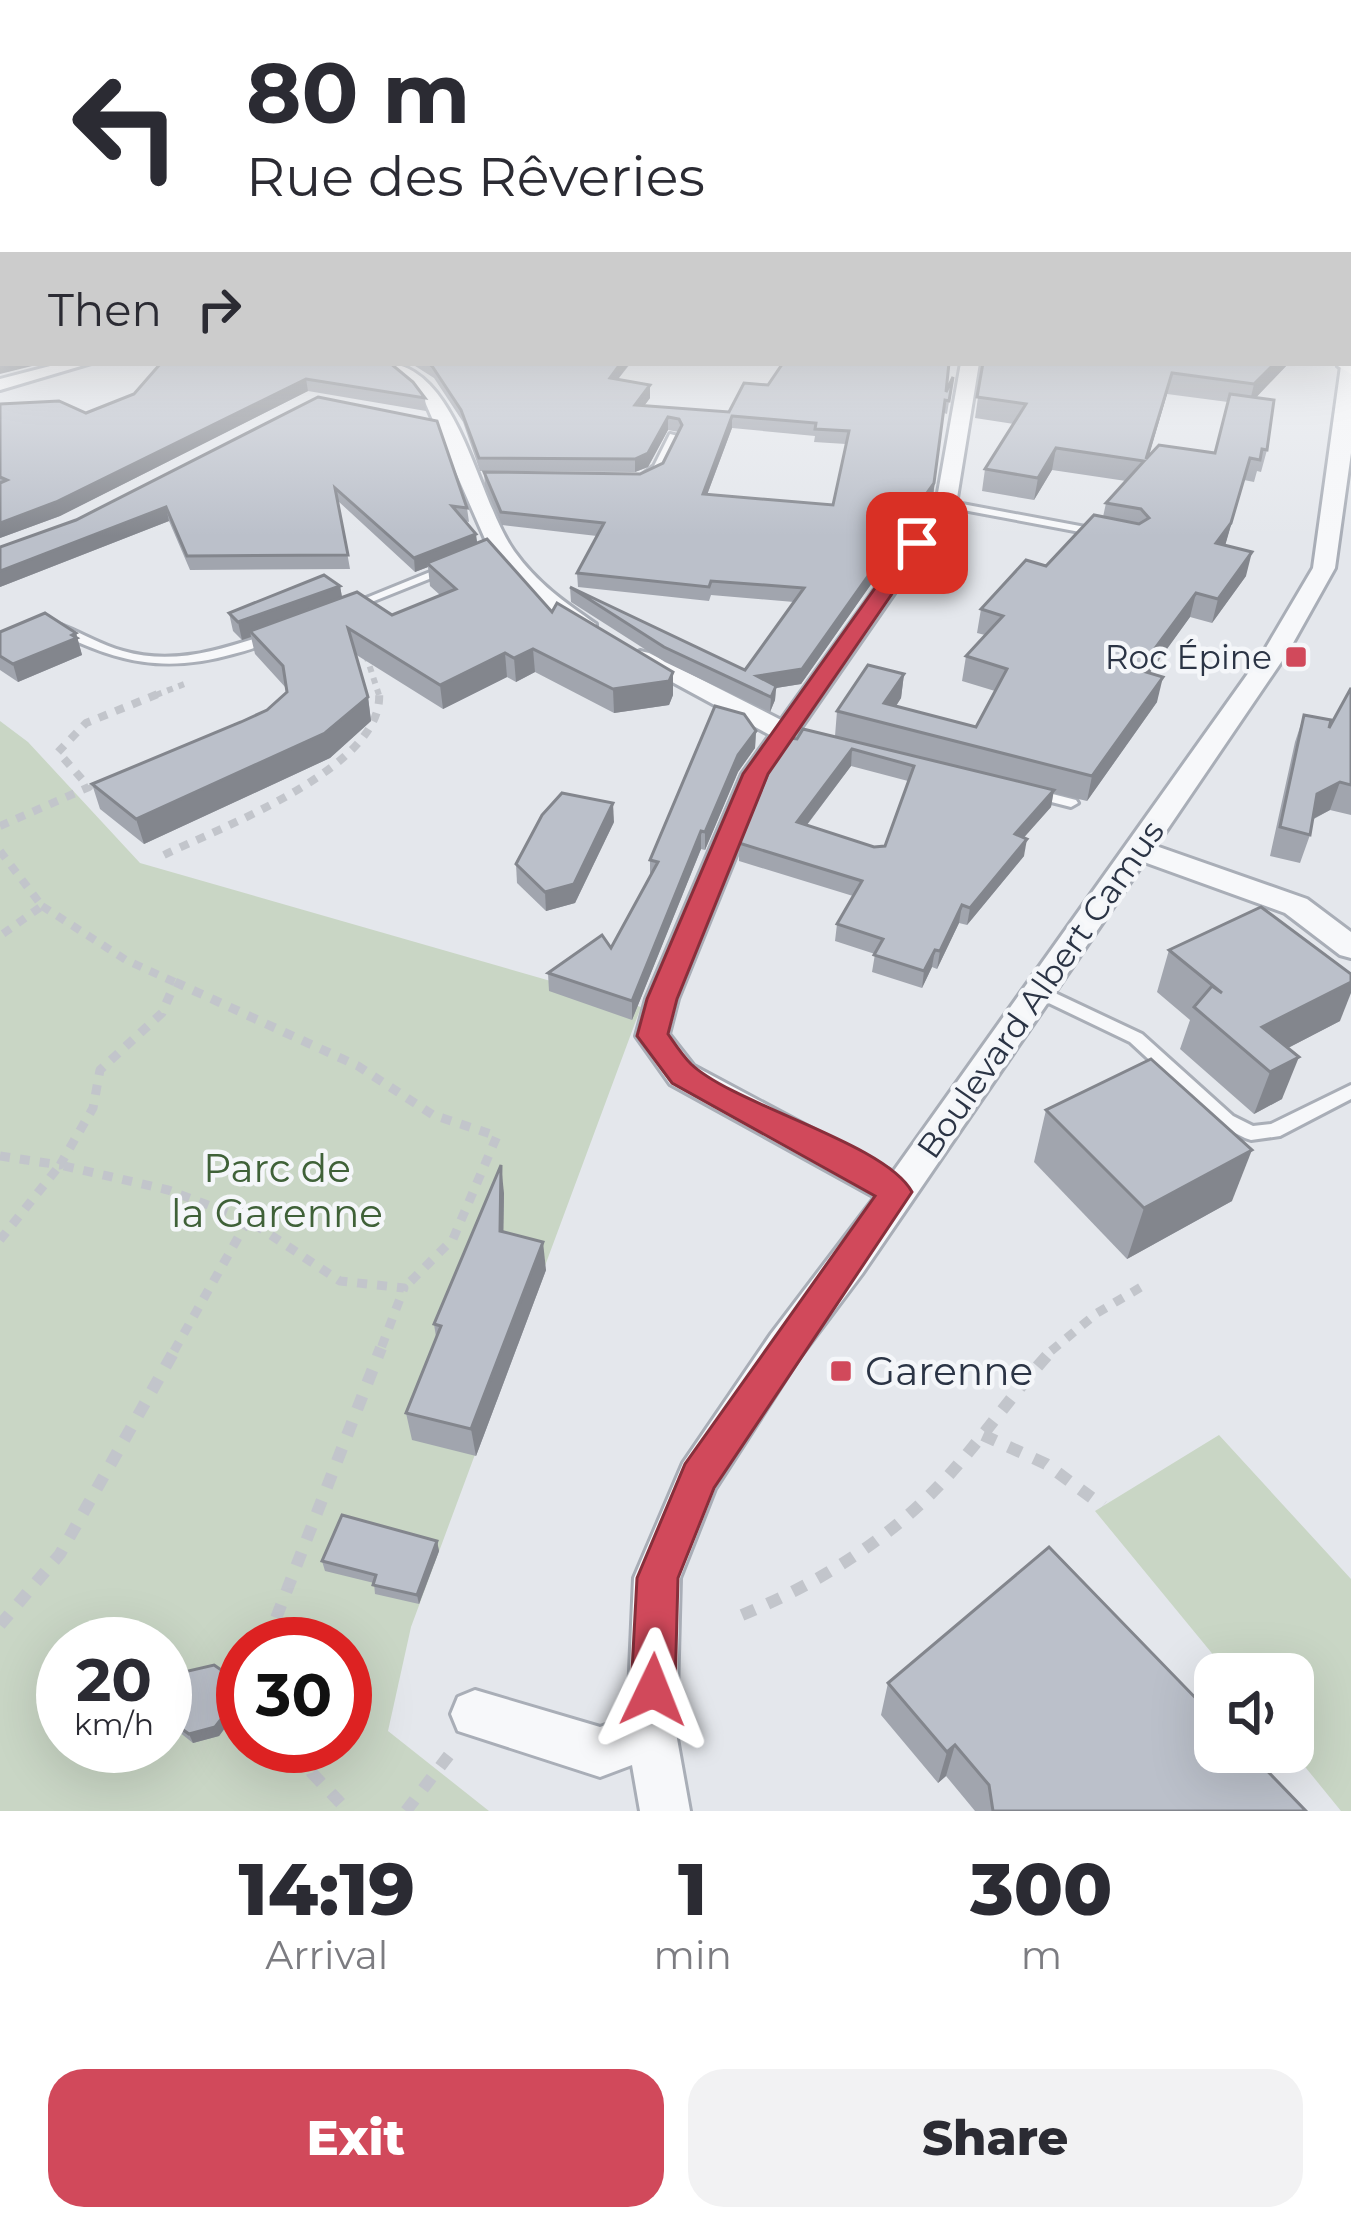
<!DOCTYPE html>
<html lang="en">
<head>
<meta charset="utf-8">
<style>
  body { margin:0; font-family:Montserrat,sans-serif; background:#f2f2f3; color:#2b2b33; height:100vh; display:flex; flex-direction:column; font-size:45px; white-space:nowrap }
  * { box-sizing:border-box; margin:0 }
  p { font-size:39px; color:#7c7c81 }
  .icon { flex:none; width:66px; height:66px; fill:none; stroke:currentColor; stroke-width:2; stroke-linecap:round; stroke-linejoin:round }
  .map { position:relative; height:1811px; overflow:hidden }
  .drawer { display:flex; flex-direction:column; background:#fff; flex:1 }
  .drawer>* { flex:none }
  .banner { position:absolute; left:0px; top:0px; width:1353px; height:366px; box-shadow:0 12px 48px #0002; background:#fff; color:#2b2b33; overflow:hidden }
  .controls { position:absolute; left:1194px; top:1653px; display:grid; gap:24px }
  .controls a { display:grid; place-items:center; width:120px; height:120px; border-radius:24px; background:#fff; box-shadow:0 12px 48px #0002; font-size:60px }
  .speed { position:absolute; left:36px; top:1617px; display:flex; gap:24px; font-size:60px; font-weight:700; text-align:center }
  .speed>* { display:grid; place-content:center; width:156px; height:156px; border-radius:50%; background:#fff; box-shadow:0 12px 48px #0002; line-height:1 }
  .speed small { font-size:30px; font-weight:400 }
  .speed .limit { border:18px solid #d22; background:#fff; color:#111 }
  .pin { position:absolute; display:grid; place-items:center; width:102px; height:102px; color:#fff; margin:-51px; border-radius:24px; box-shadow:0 6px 18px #0006 }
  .me { position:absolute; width:132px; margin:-66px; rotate:2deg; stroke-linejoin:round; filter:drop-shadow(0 0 9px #0008) }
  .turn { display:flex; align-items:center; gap:42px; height:252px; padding:0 48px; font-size:54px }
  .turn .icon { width:156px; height:156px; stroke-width:2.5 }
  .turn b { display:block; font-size:84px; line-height:102px }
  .then { display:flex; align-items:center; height:114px; padding:0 48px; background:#0003; gap:24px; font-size:45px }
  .eta { display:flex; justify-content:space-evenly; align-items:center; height:204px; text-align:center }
  .eta b { font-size:72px; font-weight:800; line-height:84px }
  .button { display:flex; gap:24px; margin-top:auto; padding:24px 48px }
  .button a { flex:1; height:138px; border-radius:36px; background:#d1495b; color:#fff; font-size:48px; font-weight:800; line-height:138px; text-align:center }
  .button a+a { background:#f2f2f3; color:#2b2b33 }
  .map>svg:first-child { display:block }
  .green { fill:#c9d6c5; fill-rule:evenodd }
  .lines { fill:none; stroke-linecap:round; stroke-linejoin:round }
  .service-casing { stroke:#a9aeb7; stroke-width:6 }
  .minor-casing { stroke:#a9aeb7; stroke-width:6 }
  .secondary-casing { stroke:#a9aeb7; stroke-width:6 }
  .path-far3 { stroke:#c2c5cb; stroke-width:6; stroke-dasharray:6 6; stroke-linecap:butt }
  .path-far2 { stroke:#c2c5cb; stroke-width:8; stroke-dasharray:9 9; stroke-linecap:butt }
  .path-far1 { stroke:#c2c5cb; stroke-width:9; stroke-dasharray:10 10; stroke-linecap:butt }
  .path { stroke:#c2c5cb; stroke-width:12; stroke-dasharray:14 14; stroke-linecap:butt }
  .service { fill:#f7f8fa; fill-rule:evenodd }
  .minor { fill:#f7f8fa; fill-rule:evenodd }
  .secondary { fill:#fff; fill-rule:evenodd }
  .wall { fill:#a1a5ae; fill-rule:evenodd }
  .shaded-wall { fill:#83868d }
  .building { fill:#bbc0ca; stroke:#83868d; stroke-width:3; fill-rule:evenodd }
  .route { fill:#d1495b; stroke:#882f3b; stroke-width:3 }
  .poi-dot { fill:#d1495b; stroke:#f4f6f9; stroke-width:4.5 }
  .labels { text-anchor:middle; stroke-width:9; stroke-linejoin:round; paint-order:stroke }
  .poi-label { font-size:33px; fill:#2b3445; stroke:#f4f6f9; text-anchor:end }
  .street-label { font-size:33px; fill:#2b3445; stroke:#f4f6f9 }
  .near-park-label { font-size:39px; fill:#3f6138; stroke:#f4f6f9 }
  .near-poi-label { font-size:39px; fill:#2b3445; stroke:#f4f6f9; text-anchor:start }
</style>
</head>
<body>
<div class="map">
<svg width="1351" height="1811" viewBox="0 0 1351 1811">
  <rect width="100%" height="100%" fill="#e4e7ec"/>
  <g class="green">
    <path d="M0,721L28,742L140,863L641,1007L411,1627L388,1731L489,1811H0ZM63,1644H165V1746H63ZM243,1644H345V1746H243Z"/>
    <polygon points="1219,1435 1351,1579 1351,1811 1341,1811 1293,1752 1293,1674 1229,1674 1095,1511"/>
  </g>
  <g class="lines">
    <defs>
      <g id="service">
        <polygon points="670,434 678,436 663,468 649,480 641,480 641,476 654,466"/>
        <polygon points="946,501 1096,529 1101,532 1096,535 942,506 941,504"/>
        <polygon points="445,566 451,569 449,571 354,609 350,610 344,607"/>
        <path d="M61,625C82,633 101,645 123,651C175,666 222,649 272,633L278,637C265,645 249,650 233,654C166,673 118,663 57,632V626Z"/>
        <polygon points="1033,789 1076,800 1078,803 1071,807 1028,796 1026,793 1028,790"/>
        <polygon points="1038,985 1142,1034 1233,1116 1253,1126 1271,1124 1351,1085 1351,1099 1280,1136 1251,1140 1245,1138 1221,1126 1130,1042 1032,995 1030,991 1032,987"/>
      </g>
      <g id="minor">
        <polygon points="1351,361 1351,453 1335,568 1288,652 1156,846 1307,899 1351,932 1351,958 1340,955 1285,913 1144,862 862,1274 799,1358 715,1489 680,1578 676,1733 690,1811 640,1811 632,1765 600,1777 458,1731 451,1714 458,1697 475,1690 600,1727 628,1717 634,1578 683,1463 771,1334 875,1197 670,1084 636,1036 646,999 742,774 770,735 628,658 640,651 649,653 781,720 936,504 961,363 979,363 956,504 769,774 678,999 669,1034 694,1066 893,1172 1264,651 1313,568 1341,366"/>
        <polygon points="62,363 91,363 0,390 0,379"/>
        <path d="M383,363C458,363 477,499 514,551C537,583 564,602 596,624V634H580L526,596L489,548L422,395Z"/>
      </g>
      <polygon id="secondary" points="1350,350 1351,350 1351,374 1338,366 1350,363"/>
    </defs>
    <use href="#service" class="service-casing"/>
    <use href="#minor" class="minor-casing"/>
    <use href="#secondary" class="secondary-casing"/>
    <g class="path-far3">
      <polyline points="366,655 379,695"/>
      <polyline points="156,695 187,683"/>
    </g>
    <g class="path-far2">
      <polyline points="0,826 89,787 58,752 86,723 163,692"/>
      <polyline points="0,851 42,906 0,936"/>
      <path d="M164,855C219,828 386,767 379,692"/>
      <polyline points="42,906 126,960 181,985"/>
    </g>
    <g class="path-far1">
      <polyline points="175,982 358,1066 433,1115 497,1136 453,1239 404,1288"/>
      <polyline points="0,1156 60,1165 93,1108 100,1070 162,1013 175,983"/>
      <polyline points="0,1240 60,1165 168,1190 248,1220 340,1281 404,1288 380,1351"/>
      <polyline points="174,1351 248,1220"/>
      <polyline points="1051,1351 1097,1313 1148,1283"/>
    </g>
    <g class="path">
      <polyline points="983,1435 1046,1464 1103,1506"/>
      <path d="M742,1615C819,1583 891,1539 948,1476C985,1435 1016,1389 1054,1348"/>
      <polyline points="0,1625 60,1554 176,1348"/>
      <polyline points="266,1644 381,1348"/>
      <polyline points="303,1746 312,1773 348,1811"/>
      <polyline points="406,1811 456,1746"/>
    </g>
    <use href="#service" class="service"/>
    <use href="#minor" class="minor"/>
    <use href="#secondary" class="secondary"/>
  </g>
  <g class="wall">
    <polygon points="390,363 425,398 426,411 308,391 60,516 0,538 0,404 86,413 134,394"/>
    <path d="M407,363H631L618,379L650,398L644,406L729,412L946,392L953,377L947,414L944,413L933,496L801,684L776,688L775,700L770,712L665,662L571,602L570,587L745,670L794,602L711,595L709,601L578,587L577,573L597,536L502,525L485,486L484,472L640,474L663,463L679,432L668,430L648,467L635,472L480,471L463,422L434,378L412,364ZM732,428L815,436L814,442L846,444L833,505L707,495Z"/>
    <path d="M983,363H1289L1256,397L1267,450L1261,472L1257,471L1254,482L1244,480L1225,545L1246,576L1212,623L1190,617L1149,673L1157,702L1087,801L1053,793L1051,807L1023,838L1024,856L967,925L959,923L937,969L932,967L922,988L872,972L875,954L835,941L837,924L853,896L739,861V843L797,739L835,736L837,711L904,674L901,698L896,706L976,727L995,691L962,681L966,656L985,635L977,633L981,609L1046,566L1103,517L1106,503L1126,481L1052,470L1034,500L982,491L985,469L1014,424L975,418ZM1167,394L1228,402L1215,453L1149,456ZM851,766L908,781L885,846L874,847L807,825Z"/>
    <polygon points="318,397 467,508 469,522 465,521 477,543 552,612 673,695 669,705 614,713 535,672 516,682 507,677 443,709 355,654 368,697 371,721 330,758 144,844 100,809 92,784 241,722 267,710 287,692 286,688 255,654 251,637 242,640 233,631 229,613 340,586 342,597 392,615 440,595 430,586 428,567 415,572 338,501 350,569 190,570 169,521 0,587 0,547 76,520"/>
    <polygon points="0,632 76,633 82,655 18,682 0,670"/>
    <polygon points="1351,688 1351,815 1330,810 1312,820 1310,835 1300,863 1270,856 1295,742 1304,715 1329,728"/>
    <polygon points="756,731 755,748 738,772 705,850 701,849 632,1020 549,991 548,973 611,948 650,876 650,860"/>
    <polygon points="614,822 575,903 546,911 517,883 516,864"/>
    <polygon points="1169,950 1340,1021 1288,1048 1282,1099 1254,1114 1180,1049 1190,1020 1157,992"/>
    <polygon points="1046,1110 1232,1201 1127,1259 1034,1162"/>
    <polygon points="504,1193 503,1232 546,1270 476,1456 412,1440 406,1413 436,1337 434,1324"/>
    <polygon points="437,1541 439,1551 419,1604 375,1594 374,1583 325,1571 322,1561"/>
    <polygon points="233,1678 236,1687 237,1712 219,1736 193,1743 174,1728 169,1720"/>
    <polygon points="888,1683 1306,1811 975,1811 946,1776 938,1783 881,1715"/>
  </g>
  <g class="shaded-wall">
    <polygon points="3,360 3,363 44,363 0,374 0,361"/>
    <polygon points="621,363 630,363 610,390 610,378"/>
    <polygon points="1275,363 1289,363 1249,405 1254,384"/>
    <polygon points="1172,373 1167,394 1141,481 1146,459"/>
    <polygon points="306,379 308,391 60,516 0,538 0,523"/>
    <polygon points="650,385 650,398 635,418 635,405"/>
    <polygon points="945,400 933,496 801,684 776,688 775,700 770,712 771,697 757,676"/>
    <polygon points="732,416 732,428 702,508 703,494"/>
    <polygon points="668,417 668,430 648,467 635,472 635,459"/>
    <polygon points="1056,448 1052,470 1034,500 1038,478"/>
    <polygon points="1244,480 1225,546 1216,543"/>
    <polygon points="166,507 169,521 0,587 0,571"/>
    <polygon points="476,534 478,548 427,563 428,567 415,572 414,558"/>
    <polygon points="1252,552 1246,576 1212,623 1218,599"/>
    <polygon points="340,586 343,603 250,631 251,637 242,640 238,622"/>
    <polygon points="1196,593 1190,617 1134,695 1139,670"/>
    <polygon points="76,633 82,655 18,682 13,664"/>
    <polygon points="533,649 535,672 516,682 514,658"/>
    <polygon points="505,653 507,677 443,709 440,685"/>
    <polygon points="673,672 673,695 669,705 614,713 613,689"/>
    <polygon points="904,674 901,698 885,723 884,703"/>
    <polygon points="1163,677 1157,702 1087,801 1092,776"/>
    <polygon points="368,697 371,721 330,758 144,844 136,819"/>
    <polygon points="756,731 755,748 738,772 705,850 705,832 738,755"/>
    <polygon points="852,749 851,766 796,839 797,822"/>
    <polygon points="1340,782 1330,810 1307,822 1317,794"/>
    <polygon points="1054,790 1051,807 1012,851 1015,834"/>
    <polygon points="613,803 614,822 575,903 546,911 545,892"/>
    <polygon points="701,831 701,849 632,1020 632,1001"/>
    <polygon points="1027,839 1024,856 967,925 970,908"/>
    <polygon points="962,905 959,923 937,969 940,951"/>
    <polygon points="935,950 932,967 922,988 924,971"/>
    <polygon points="1351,982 1351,993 1340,1021 1259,1063 1262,1027"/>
    <polygon points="1299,1057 1282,1099 1254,1114 1270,1072"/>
    <polygon points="1252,1150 1232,1201 1127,1259 1144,1208"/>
    <polygon points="501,1165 504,1193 503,1259 500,1231"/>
    <polygon points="543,1242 546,1270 476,1456 471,1429"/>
    <polygon points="437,1541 439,1551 419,1604 417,1595"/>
    <polygon points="233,1678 236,1687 237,1712 219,1736 193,1743 189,1734"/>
    <polygon points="955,1745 946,1776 938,1783 947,1752"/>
  </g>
  <g class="building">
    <polygon points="3,292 3,360 0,361 0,300"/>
    <polygon points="161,363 390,363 413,382 425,398 306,379 56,502 0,523 0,483 7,480 0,477 0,404 59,401 86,413 134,394"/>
    <path d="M428,363H621L610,378L650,385L635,405L729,412L744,383L768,385L783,363H949L946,392L953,377L949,401L945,400L934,483L802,669L757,676L776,686L771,697L664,647L570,587L745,670L804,588L711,581L709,587L577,573L604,523L501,512L484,472L640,474L663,463L682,425L679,419L668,417L648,453L635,459L479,458L461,410L432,366ZM732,416L816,423L815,429L849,431L833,505L703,494Z"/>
    <polygon points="983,363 1275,363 1254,384 1172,373 1146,459 1159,445 1215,453 1230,394 1274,400 1267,450 1262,449 1260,460 1250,458 1231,523 1216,543 1252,552 1218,599 1196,593 1159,643 1139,670 1163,677 1092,776 837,711 868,665 904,674 884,703 976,727 1007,669 966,656 1003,616 981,609 1026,560 1046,566 1094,515 1139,524 1149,518 1141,509 1106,503 1144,461 1056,448 1038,478 985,469 1026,404 977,397"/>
    <polygon points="318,397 437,421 467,508 452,506 476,534 414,558 335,488 348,555 187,556 166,507 0,571 0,547 76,520"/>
    <polygon points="487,539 552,612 557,603 673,672 669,681 613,689 533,649 514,658 505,653 440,685 348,628 368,697 325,733 136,819 92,784 241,722 267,710 287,692 283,666 250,631 357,592 392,615 456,589 427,563"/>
    <polygon points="324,575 340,586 238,622 229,613"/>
    <polygon points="45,613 76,633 72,635 77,638 13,664 0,656 0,632"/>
    <polygon points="1351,688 1351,785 1340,782 1317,794 1310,835 1280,827 1304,715 1331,720 1329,728"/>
    <polygon points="715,706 744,714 756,731 738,755 705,832 701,831 632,1001 548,973 602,935 611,948 658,862 650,860"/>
    <path d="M803,729L1054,790L1015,834L1027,839L970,908L962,905L940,951L935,950L924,971L874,955L883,939L837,924L862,881L739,843L774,759L789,738L797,739ZM852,749L914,766L885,846L874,847L797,822Z"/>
    <polygon points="562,793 613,803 574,884 545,892 516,864 542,815"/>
    <polygon points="1261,907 1351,974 1351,982 1262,1027 1299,1057 1270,1072 1194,1007 1212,986 1222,993 1169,950"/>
    <polygon points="1151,1059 1252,1150 1144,1208 1046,1110"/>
    <polygon points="501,1165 500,1231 543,1242 471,1429 406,1413 441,1326 434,1324"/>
    <polygon points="342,1515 437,1541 417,1595 373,1585 376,1575 322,1561"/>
    <polygon points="1049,1547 1215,1718 1215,1752 1249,1752 1306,1811 993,1811 989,1785 955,1745 947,1752 888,1683"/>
    <polygon points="214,1665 233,1678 233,1704 215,1727 189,1734 169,1720 169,1694 188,1671"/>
  </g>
  <linearGradient id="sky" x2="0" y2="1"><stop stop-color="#8bb4dd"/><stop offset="0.53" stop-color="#f3f4f6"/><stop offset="1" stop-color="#f3f4f6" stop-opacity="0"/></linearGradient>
  <rect width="1351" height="536" fill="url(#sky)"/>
  <path class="route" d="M910,539L927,543L768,774L677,999L668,1034C675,1044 682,1055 691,1064C734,1105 886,1143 912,1192L714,1488L678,1578L675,1690L669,1705L653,1712L638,1705L631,1690L637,1578L685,1464L875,1196L672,1083L637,1036L647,999L743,774Z"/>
  <g class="poi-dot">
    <rect x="1284" y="645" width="24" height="24" rx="6"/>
    <rect x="829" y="1359" width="24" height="24" rx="6"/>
  </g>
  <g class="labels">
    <g class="poi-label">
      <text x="1272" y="669">Roc Épine</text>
    </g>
    <g class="street-label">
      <text transform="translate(1040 989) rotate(-55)" y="12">Boulevard Albert Camus</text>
    </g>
    <g class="near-park-label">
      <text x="277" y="1182">Parc de<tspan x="277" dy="45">la Garenne</tspan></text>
    </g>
    <g class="near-poi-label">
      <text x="865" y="1385">Garenne</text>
    </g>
  </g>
</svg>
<div class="controls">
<a><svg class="icon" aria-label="sound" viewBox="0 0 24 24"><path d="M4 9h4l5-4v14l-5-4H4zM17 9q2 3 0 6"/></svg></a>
</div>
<div class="speed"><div>20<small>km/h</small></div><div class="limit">30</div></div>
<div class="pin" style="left:917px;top:543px;background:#d93025"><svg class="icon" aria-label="arrive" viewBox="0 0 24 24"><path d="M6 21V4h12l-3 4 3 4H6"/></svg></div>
<svg class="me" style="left:653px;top:1690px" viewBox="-20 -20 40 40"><path d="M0-17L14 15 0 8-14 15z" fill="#d1495b" stroke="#fff" stroke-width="4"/></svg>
<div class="banner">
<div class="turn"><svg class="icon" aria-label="left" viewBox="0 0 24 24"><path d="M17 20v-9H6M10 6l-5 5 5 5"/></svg><div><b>80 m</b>Rue des Rêveries</div></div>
<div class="then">Then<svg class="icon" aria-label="right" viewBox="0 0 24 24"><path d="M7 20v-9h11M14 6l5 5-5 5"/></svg></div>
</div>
</div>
<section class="drawer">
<div class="eta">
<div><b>14:19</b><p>Arrival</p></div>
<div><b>1</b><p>min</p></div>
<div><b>300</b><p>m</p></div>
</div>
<div class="button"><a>Exit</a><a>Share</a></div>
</section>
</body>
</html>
